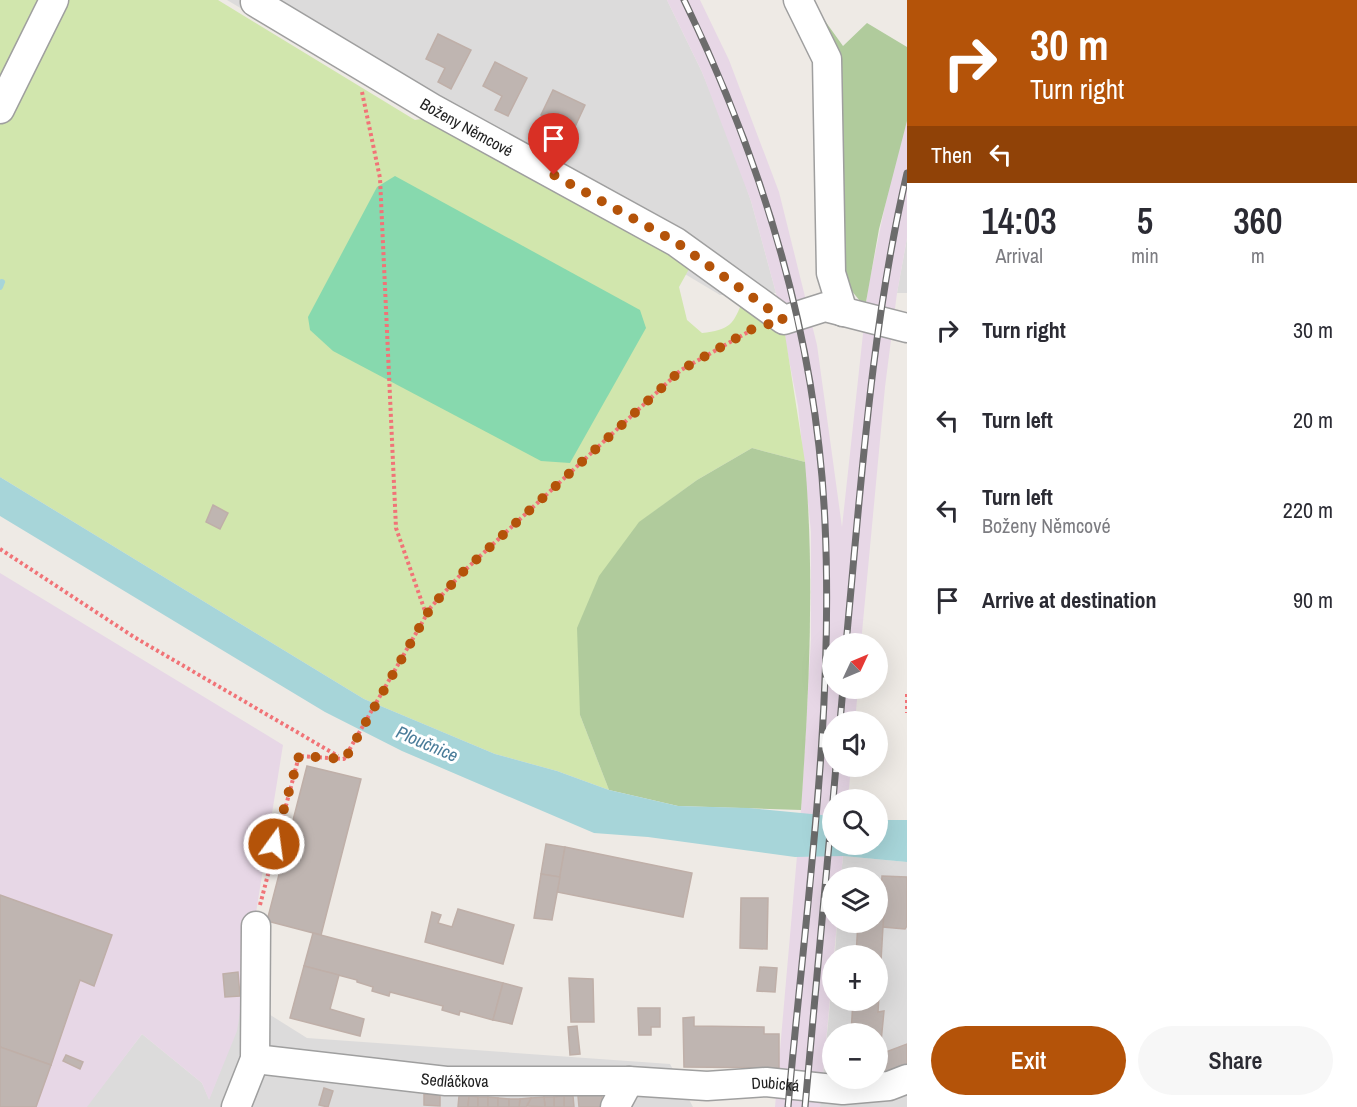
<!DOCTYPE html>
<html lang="en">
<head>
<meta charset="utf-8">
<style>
  body { margin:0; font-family:"Archivo Narrow",sans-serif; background:#f7f7f7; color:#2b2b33; height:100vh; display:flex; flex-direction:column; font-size:22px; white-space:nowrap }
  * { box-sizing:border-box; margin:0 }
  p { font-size:20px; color:#7c7c81 }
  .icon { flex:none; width:33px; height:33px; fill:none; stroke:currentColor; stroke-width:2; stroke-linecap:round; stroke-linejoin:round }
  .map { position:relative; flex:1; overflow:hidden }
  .sheet { display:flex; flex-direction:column; background:#fff; width:450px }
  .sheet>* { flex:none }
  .banner { background:#b45309; color:#fff; overflow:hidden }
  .needle { width:39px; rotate:46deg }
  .fabs { position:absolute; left:822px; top:633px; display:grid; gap:12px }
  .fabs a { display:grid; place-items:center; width:66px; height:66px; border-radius:50%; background:#fff; box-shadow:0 6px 24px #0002; font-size:30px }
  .pin { position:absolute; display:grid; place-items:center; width:51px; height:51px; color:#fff; margin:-62px -26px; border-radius:50% 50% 50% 0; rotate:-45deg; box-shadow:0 0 6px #0007 }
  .pin .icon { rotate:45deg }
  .me { position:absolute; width:66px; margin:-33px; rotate:14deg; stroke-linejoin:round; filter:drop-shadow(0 0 4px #0008) }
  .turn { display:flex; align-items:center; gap:21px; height:126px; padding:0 24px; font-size:27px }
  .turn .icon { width:78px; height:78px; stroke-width:2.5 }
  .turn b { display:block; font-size:42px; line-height:51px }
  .then { display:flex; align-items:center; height:57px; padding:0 24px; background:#0003; gap:12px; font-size:22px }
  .eta { display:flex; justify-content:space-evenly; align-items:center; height:102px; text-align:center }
  .eta b { font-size:36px; font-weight:600; line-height:42px }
  .primary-button { display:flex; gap:12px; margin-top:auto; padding:12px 24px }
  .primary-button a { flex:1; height:69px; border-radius:36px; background:#b45309; color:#fff; font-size:24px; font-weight:600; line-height:69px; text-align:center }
  .primary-button a+a { background:#f7f7f7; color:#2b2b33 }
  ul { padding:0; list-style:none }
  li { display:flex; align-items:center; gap:18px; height:90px; padding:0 24px }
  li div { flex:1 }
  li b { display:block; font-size:22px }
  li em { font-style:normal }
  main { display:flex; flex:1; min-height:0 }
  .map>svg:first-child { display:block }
  .residential { fill:#dcdbdb; fill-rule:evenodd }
  .industrial { fill:#e7d7e6 }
  .grass { fill:#d1e6ad }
  .forest { fill:#b0cb9c }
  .pitch { fill:#87d9ae }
  .water { fill:#a7d5d9 }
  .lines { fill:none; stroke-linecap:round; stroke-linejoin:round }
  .stream { stroke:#a7d5d9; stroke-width:6 }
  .building { fill:#bfb5b1; stroke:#bfafa8; stroke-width:1.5 }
  .minor-casing { stroke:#9f9f9f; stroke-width:31 }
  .path { stroke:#f17377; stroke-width:4; stroke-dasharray:3 3; stroke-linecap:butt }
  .minor { stroke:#fff; stroke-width:28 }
  .rail-casing { stroke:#6c6c6c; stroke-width:7 }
  .rail { stroke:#fff; stroke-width:4.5; stroke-dasharray:14; stroke-linecap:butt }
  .route { stroke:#b45309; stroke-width:10; stroke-dasharray:0 18 }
  .labels { text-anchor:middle; stroke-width:6; stroke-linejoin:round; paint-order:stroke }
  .street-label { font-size:16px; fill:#1e1e1e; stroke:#fff }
  .water-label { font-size:18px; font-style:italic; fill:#4a7c99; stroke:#fff }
</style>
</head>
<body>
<main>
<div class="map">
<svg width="907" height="1107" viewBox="0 0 907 1107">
  <rect width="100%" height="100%" fill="#eeeae5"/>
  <g class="residential">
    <polygon points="227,0 667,0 702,72 730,140 751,201 776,293 720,295"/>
    <polygon points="907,238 907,293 897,293"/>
    <path d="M843,856L907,862V1107H820L832,982V1000H878V956L835,955L837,923L878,922V878L841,877ZM832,1034H878V1078H832Z"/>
    <polygon points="240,996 307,1038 670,1064 693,1107 86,1107 142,1034 202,1083 209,1099 236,1031"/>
  </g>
  <g class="industrial">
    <polygon points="667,0 700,0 729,60 779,192 817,345 842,527 868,288 894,162 907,121 907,238 897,293 885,387 861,643 832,644 832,688 858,689 855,721 832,722 832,766 851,767 848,799 832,800 832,844 844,845 841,877 832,878 832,922 837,923 820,1107 775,1107 801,810 811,640 811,532 798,406 776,293 751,201 702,72"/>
    <polygon points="0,573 283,745 237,1031 209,1100 202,1083 142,1034 87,1107 0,1107"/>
  </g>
  <g class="grass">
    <polygon points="0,0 50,0 0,98"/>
    <path d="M62,0H218L415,120L428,118L550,190L563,186L673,246L689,269L679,287L687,320L702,333C729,330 734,325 743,299L784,328L805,462L752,448L697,480L640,522L580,715L609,790L557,771L495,754L364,699L0,477V123Z"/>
  </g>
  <g class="forest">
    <polygon points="810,0 843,46 867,23 907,47 907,121 879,229 866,302 860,301 842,279"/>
    <path d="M752,448L805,462C815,578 809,694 801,810L678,806L609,790L580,715L577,628L599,576L639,522L697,480Z"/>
  </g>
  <polygon class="pitch" points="395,176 640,310 646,328 570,463 541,461 333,351 310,330 308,317 377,187"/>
  <polygon class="water" points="0,477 364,699 495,754 557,771 609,790 678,806 749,808 832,816 832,844 878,844 878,820 907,820 907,862 843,856 795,857 648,837 594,833 402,751 325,712 0,516"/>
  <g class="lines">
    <polyline class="stream" points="0,287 2,282"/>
  </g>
  <g class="building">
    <polygon points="438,34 471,50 451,89 438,82 445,68 426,59"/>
    <polygon points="495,62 527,78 508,116 495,110 502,96 483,86"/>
    <polygon points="553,90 585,105 567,144 553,138 560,125 541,115"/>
    <polygon points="213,505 228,513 220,529 206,522"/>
    <polygon points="307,766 361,779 321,935 267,921"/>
    <polygon points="546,844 565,847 560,877 541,874"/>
    <polygon points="565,847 692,873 683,917 557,892"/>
    <polygon points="541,874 560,877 552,920 534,918"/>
    <polygon points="882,876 907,877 907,926 905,929 883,927 885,892 881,892"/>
    <polygon points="878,892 885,892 878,1012 884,1011 880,1052 878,1052 878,1034 851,1034 853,1000 878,1000 878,956 856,956 858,922 878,922"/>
    <polygon points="0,895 112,935 94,986 80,980 51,1065 0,1047"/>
    <polygon points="741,898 768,898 767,949 740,948"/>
    <polygon points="458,909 514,925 503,964 425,942 432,912 441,915 438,923 452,927"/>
    <polygon points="313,933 503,983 493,1020 460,1011 459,1015 442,1010 443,1006 390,992 389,996 372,991 373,987 357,982 357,980 304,966"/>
    <polygon points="304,966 339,975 330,1009 364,1019 360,1036 290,1018"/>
    <polygon points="760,967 777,968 775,992 757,991"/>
    <polygon points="238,972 240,996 225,997 223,974"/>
    <polygon points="569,978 593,979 594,1022 571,1022"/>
    <polygon points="503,983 522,988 512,1024 493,1020"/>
    <polygon points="638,1008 660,1008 660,1027 651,1027 651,1035 639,1035"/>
    <polygon points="694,1017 694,1026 764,1027 764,1034 779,1034 779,1068 684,1067 683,1018"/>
    <polygon points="577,1026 580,1054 570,1055 568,1027"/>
    <polygon points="907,1044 907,1073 884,1081 878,1055"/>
    <polygon points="0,1047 51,1065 36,1107 0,1107"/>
    <polygon points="66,1055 83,1062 80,1069 63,1061"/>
    <polygon points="324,1088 333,1091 328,1107 319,1105"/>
    <polygon points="424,1094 440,1095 440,1106 424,1105"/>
    <polygon points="602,1095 602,1107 579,1107 578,1096"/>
    <polygon points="459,1096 469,1096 468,1107 458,1107"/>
    <polygon points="469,1096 478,1097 478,1107 468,1107"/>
    <polygon points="564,1096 573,1096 574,1107 564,1107"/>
    <polygon points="564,1096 564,1107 554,1107 554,1097"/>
    <rect x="478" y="1097" width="10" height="10"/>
    <polygon points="488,1097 498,1098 498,1107 488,1107"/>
    <polygon points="544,1097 554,1097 554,1107 545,1107"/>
    <polygon points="544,1097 545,1107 527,1106 531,1098"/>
    <polygon points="498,1098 509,1099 509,1107 498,1107"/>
    <polygon points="531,1098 526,1107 519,1107 520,1099"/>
    <polygon points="509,1099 520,1099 519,1107 509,1107"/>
  </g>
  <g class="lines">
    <defs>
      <g id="minor">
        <polyline points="798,0 827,59 831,273 843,312"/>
        <path id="s1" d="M255,2L432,108L676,242L784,320L825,307L907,328"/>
        <polyline points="0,109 54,0"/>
        <path id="s2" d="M255,1059L446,1081H629L707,1086L766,1082L843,1090L889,1086L907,1079"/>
        <polyline points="236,1107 255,1059 256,926"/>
        <polyline points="615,1107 629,1081"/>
      </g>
    </defs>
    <use href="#minor" class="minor-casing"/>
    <g class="path">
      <polyline points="362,92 380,178 396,528 426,614"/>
      <polyline points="0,549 134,637 338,756"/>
      <polyline points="907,694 907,713"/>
      <polyline points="260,905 299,756 344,759 431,607 464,571 681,370 755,328"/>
    </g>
    <use href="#minor" class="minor"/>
    <defs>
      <g id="rail">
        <path d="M684,0C763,163 817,341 825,523C834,718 805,914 788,1107"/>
        <path d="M846,644C861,486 871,327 907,173"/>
        <polyline points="840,722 843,688"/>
        <polyline points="833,800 836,766"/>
        <polyline points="805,1107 832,811"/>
      </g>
    </defs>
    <use href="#rail" class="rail-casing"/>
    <use href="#rail" class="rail"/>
  </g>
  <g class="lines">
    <polyline class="route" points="274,844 299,756 345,759 431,607 464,571 681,370 754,328 784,320 676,242 554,175"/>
  </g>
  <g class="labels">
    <g class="street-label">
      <text dy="6" stroke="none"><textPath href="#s1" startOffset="246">Boženy Němcové</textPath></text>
      <text dy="6" stroke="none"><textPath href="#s2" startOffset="201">Sedláčkova</textPath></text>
      <text dy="6" stroke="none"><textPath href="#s2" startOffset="522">Dubická</textPath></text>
    </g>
    <g class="water-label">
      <text transform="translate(427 744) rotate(23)" y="6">Ploučnice</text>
    </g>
  </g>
</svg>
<div class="fabs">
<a><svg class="needle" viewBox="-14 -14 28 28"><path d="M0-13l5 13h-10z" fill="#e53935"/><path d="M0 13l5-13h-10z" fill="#7c7c81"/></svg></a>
<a><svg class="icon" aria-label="sound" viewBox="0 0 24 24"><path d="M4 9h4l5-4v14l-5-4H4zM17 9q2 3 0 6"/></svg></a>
<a><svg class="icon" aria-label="search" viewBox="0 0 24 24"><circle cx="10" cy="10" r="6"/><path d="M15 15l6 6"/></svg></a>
<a><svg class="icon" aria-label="layers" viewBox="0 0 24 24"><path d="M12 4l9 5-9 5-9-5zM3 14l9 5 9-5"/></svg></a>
<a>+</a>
<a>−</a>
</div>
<div class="pin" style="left:554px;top:175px;background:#d93025"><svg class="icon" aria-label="arrive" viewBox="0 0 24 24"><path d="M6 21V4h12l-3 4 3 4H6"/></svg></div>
<svg class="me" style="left:274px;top:844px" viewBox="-20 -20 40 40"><circle r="17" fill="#b45309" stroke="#fff" stroke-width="3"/><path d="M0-11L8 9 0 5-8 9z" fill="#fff"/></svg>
</div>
<section class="sheet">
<div class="banner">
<div class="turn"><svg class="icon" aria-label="right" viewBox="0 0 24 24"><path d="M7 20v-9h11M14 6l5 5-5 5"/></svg><div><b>30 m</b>Turn right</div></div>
<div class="then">Then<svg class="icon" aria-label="left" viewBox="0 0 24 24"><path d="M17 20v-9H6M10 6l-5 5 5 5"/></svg></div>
</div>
<div class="eta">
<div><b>14:03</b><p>Arrival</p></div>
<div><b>5</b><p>min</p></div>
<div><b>360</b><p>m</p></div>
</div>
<ul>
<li><svg class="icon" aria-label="right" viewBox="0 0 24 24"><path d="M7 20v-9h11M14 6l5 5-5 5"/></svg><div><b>Turn right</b></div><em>30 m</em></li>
<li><svg class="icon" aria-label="left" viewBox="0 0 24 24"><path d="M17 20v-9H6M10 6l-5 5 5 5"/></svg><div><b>Turn left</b></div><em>20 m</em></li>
<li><svg class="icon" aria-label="left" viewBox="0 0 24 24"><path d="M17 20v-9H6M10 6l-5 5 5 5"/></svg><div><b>Turn left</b><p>Boženy Němcové</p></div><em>220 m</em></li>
<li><svg class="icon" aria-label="arrive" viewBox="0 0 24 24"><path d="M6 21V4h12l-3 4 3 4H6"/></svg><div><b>Arrive at destination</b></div><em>90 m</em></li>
</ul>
<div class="primary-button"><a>Exit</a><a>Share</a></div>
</section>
</main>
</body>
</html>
